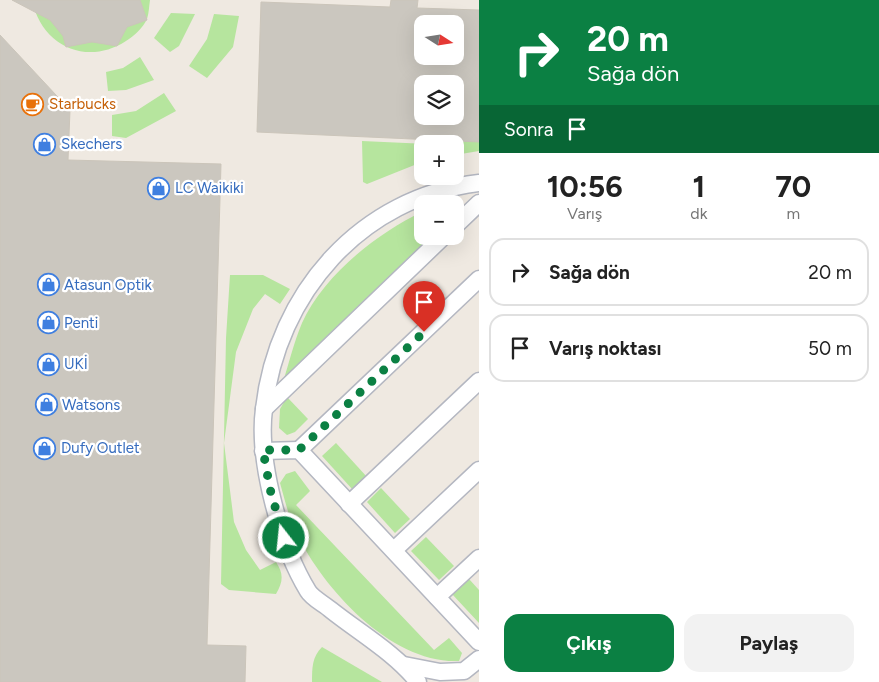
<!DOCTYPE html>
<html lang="tr">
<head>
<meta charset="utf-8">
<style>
  body { margin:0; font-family:Figtree,sans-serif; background:#f2f2f2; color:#222; height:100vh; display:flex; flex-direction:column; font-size:19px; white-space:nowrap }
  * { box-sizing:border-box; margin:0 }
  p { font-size:16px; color:#767676 }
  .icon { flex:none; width:28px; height:28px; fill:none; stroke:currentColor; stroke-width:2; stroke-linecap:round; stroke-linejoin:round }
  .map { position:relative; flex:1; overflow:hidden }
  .panel { display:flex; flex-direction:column; background:#fff; width:400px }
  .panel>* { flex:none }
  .banner { background:#0b8043; color:#fff; overflow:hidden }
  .needle { width:32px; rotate:102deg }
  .buttons { position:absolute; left:414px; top:15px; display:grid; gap:10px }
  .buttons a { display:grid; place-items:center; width:50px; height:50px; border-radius:10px; background:#fff; box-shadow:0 5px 20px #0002; font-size:25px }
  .pin { position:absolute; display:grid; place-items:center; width:42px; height:42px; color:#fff; margin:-51px -21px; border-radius:50% 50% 50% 0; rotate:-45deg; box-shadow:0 0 5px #0007 }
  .pin .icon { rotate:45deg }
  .me { position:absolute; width:55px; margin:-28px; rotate:344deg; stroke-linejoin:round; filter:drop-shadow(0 0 4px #0008) }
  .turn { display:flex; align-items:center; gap:18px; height:105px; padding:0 25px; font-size:22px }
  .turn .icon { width:65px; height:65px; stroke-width:2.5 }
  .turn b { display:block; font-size:35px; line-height:42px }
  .then { display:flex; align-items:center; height:48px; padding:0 25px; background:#0003; gap:10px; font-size:19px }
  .eta { display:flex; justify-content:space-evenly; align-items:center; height:85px; text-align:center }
  .eta b { font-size:30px; font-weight:700; line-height:35px }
  .cta { display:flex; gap:10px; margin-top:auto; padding:10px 25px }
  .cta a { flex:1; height:58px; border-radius:15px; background:#0b8043; color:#fff; font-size:20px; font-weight:700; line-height:58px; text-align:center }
  .cta a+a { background:#f2f2f2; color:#222 }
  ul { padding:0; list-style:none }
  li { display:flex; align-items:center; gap:15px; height:68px; margin:0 10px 8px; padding:0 15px; border:2px solid #e0e0e0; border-radius:15px }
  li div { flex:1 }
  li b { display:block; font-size:19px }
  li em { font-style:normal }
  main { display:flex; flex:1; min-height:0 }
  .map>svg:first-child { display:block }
  .green { fill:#b6e59e }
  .building { fill:#cbc7bf; stroke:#cbc5ba; fill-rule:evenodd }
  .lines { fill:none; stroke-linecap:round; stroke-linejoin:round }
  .lane-casing { stroke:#b4b7c1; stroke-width:19 }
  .lane { stroke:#fff; stroke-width:16 }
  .route { stroke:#0b8043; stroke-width:9; stroke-dasharray:0 16.2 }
  .labels { text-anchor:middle; stroke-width:4.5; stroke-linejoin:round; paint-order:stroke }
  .food-label { font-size:15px; fill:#c56008; stroke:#fff; text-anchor:start }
  .shop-label { font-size:15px; fill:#366cbe; stroke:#fff; text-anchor:start }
</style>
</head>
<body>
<main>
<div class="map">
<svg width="479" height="682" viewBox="0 0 479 682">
  <rect width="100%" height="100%" fill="#efe9e1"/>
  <g class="green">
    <path d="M32,0H150C149,6 149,13 147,19C143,28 134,36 126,41C86,67 41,45 32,0Z"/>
    <polygon points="171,13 195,14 179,46 170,52 154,38"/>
    <polygon points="214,14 239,16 233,47 207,78 189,66 207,39"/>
    <polygon points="140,57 154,80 126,90 108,91 106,72 123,68"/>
    <polygon points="164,93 176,111 126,138 112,136 112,115 136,111"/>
    <polygon points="362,141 428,144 422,144 422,162 367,184 363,182"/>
    <polygon points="439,141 479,141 479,151 455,155 455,144 439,144"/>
    <path d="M422,212V236H435L283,382C289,363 294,342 302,323C323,276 377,233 422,212Z"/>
    <path d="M230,275H263L290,289L280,304L265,294L253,309L236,352L224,443L234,522L246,550L260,570L276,562C284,574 283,582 276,594L229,590L221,584L226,338Z"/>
    <polygon points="287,397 308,419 295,432 287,435 279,428 280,409"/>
    <polygon points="336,443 367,477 353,490 322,456"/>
    <path d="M295,471L310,491L296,505L434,650L449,638L462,653L459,661C392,664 324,590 297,534C289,519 285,500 280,483L286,474Z"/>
    <polygon points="381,488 410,519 395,533 367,502"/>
    <polygon points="426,537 454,566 439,580 411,551"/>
    <polygon points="469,579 479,590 479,623 452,594"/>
    <path d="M322,647L382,682H312C312,668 312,657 322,647Z"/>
  </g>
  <g class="building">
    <polygon points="12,0 140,0 147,20 127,27 117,46 92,42 66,47 63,36 50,20"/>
    <path d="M391,0H418L417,8L479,10V142L257,132L261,2L390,7ZM422,24H455V56H422ZM422,84H455V116H422Z"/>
    <polygon points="0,35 70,110 68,160 221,164 207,645 246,646 245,682 0,682"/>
  </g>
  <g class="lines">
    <defs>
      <g id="lane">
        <polyline points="455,226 479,203"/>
        <polyline points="264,409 444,236"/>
        <polyline points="299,450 479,279"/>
        <polyline points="263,451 299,450 479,642"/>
        <polyline points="349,504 479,381"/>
        <polyline points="394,550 479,470"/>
        <polyline points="437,597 479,558"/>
        <polyline points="404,665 440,672 464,671 479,659"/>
        <path d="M418,682C395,653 360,633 331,610C324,604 312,598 308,591C281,547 257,460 264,409C277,293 361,197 479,183"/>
      </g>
    </defs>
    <use href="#lane" class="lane-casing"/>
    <use href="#lane" class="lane"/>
  </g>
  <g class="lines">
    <polyline class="route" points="284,538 270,489 263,450 299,450 424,332"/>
  </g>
  <defs>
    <symbol id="cafe-ring" viewBox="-11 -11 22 22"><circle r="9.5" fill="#fff" stroke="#e8710a" stroke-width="1.5"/><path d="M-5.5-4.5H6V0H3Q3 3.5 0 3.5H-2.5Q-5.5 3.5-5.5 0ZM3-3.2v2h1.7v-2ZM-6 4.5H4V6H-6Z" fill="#e8710a"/></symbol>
    <symbol id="shop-ring" viewBox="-11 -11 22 22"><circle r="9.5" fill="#fff" stroke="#3f7fe0" stroke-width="1.5"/><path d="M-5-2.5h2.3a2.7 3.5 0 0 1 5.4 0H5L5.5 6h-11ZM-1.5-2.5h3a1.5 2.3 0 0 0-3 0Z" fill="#3f7fe0"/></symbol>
  </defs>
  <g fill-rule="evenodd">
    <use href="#cafe-ring" x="20" y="92" width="25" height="25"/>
    <use href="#shop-ring" x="32" y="132" width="25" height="25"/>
    <use href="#shop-ring" x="146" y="176" width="25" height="25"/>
    <use href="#shop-ring" x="36" y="272" width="25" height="25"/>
    <use href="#shop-ring" x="36" y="310" width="25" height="25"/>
    <use href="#shop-ring" x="36" y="352" width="25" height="25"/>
    <use href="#shop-ring" x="34" y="392" width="25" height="25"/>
    <use href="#shop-ring" x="32" y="436" width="25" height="25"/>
  </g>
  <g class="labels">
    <g class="food-label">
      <text x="49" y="109">Starbucks</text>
    </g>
    <g class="shop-label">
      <text x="61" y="149">Skechers</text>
      <text x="175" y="193">LC Waikiki</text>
      <text x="64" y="290">Atasun Optik</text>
      <text x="64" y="328">Penti</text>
      <text x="64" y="369">UKİ</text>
      <text x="62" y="410">Watsons</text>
      <text x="61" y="453">Dufy Outlet</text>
    </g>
  </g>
</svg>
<div class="buttons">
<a><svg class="needle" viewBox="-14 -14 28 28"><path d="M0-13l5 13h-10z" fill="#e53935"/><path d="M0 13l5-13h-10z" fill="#767676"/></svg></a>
<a><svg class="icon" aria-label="layers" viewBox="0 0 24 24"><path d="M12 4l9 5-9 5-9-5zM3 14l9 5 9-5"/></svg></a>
<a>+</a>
<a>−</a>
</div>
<div class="pin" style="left:424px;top:332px;background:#d93025"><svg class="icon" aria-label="arrive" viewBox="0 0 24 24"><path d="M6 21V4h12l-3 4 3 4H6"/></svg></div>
<svg class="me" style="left:284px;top:538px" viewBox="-20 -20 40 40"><circle r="17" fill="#0b8043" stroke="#fff" stroke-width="3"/><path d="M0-11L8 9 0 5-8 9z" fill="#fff"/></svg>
</div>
<section class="panel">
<div class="banner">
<div class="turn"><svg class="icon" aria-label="right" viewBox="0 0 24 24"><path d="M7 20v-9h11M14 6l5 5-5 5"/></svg><div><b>20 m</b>Sağa dön</div></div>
<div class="then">Sonra<svg class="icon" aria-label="arrive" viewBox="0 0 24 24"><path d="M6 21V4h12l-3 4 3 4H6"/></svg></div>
</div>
<div class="eta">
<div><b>10:56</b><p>Varış</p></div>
<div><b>1</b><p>dk</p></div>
<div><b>70</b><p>m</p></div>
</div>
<ul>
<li><svg class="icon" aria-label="right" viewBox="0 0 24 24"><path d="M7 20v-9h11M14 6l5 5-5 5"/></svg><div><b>Sağa dön</b></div><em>20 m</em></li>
<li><svg class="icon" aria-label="arrive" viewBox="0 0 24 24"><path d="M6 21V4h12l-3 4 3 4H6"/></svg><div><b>Varış noktası</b></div><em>50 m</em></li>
</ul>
<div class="cta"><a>Çıkış</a><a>Paylaş</a></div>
</section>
</main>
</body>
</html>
